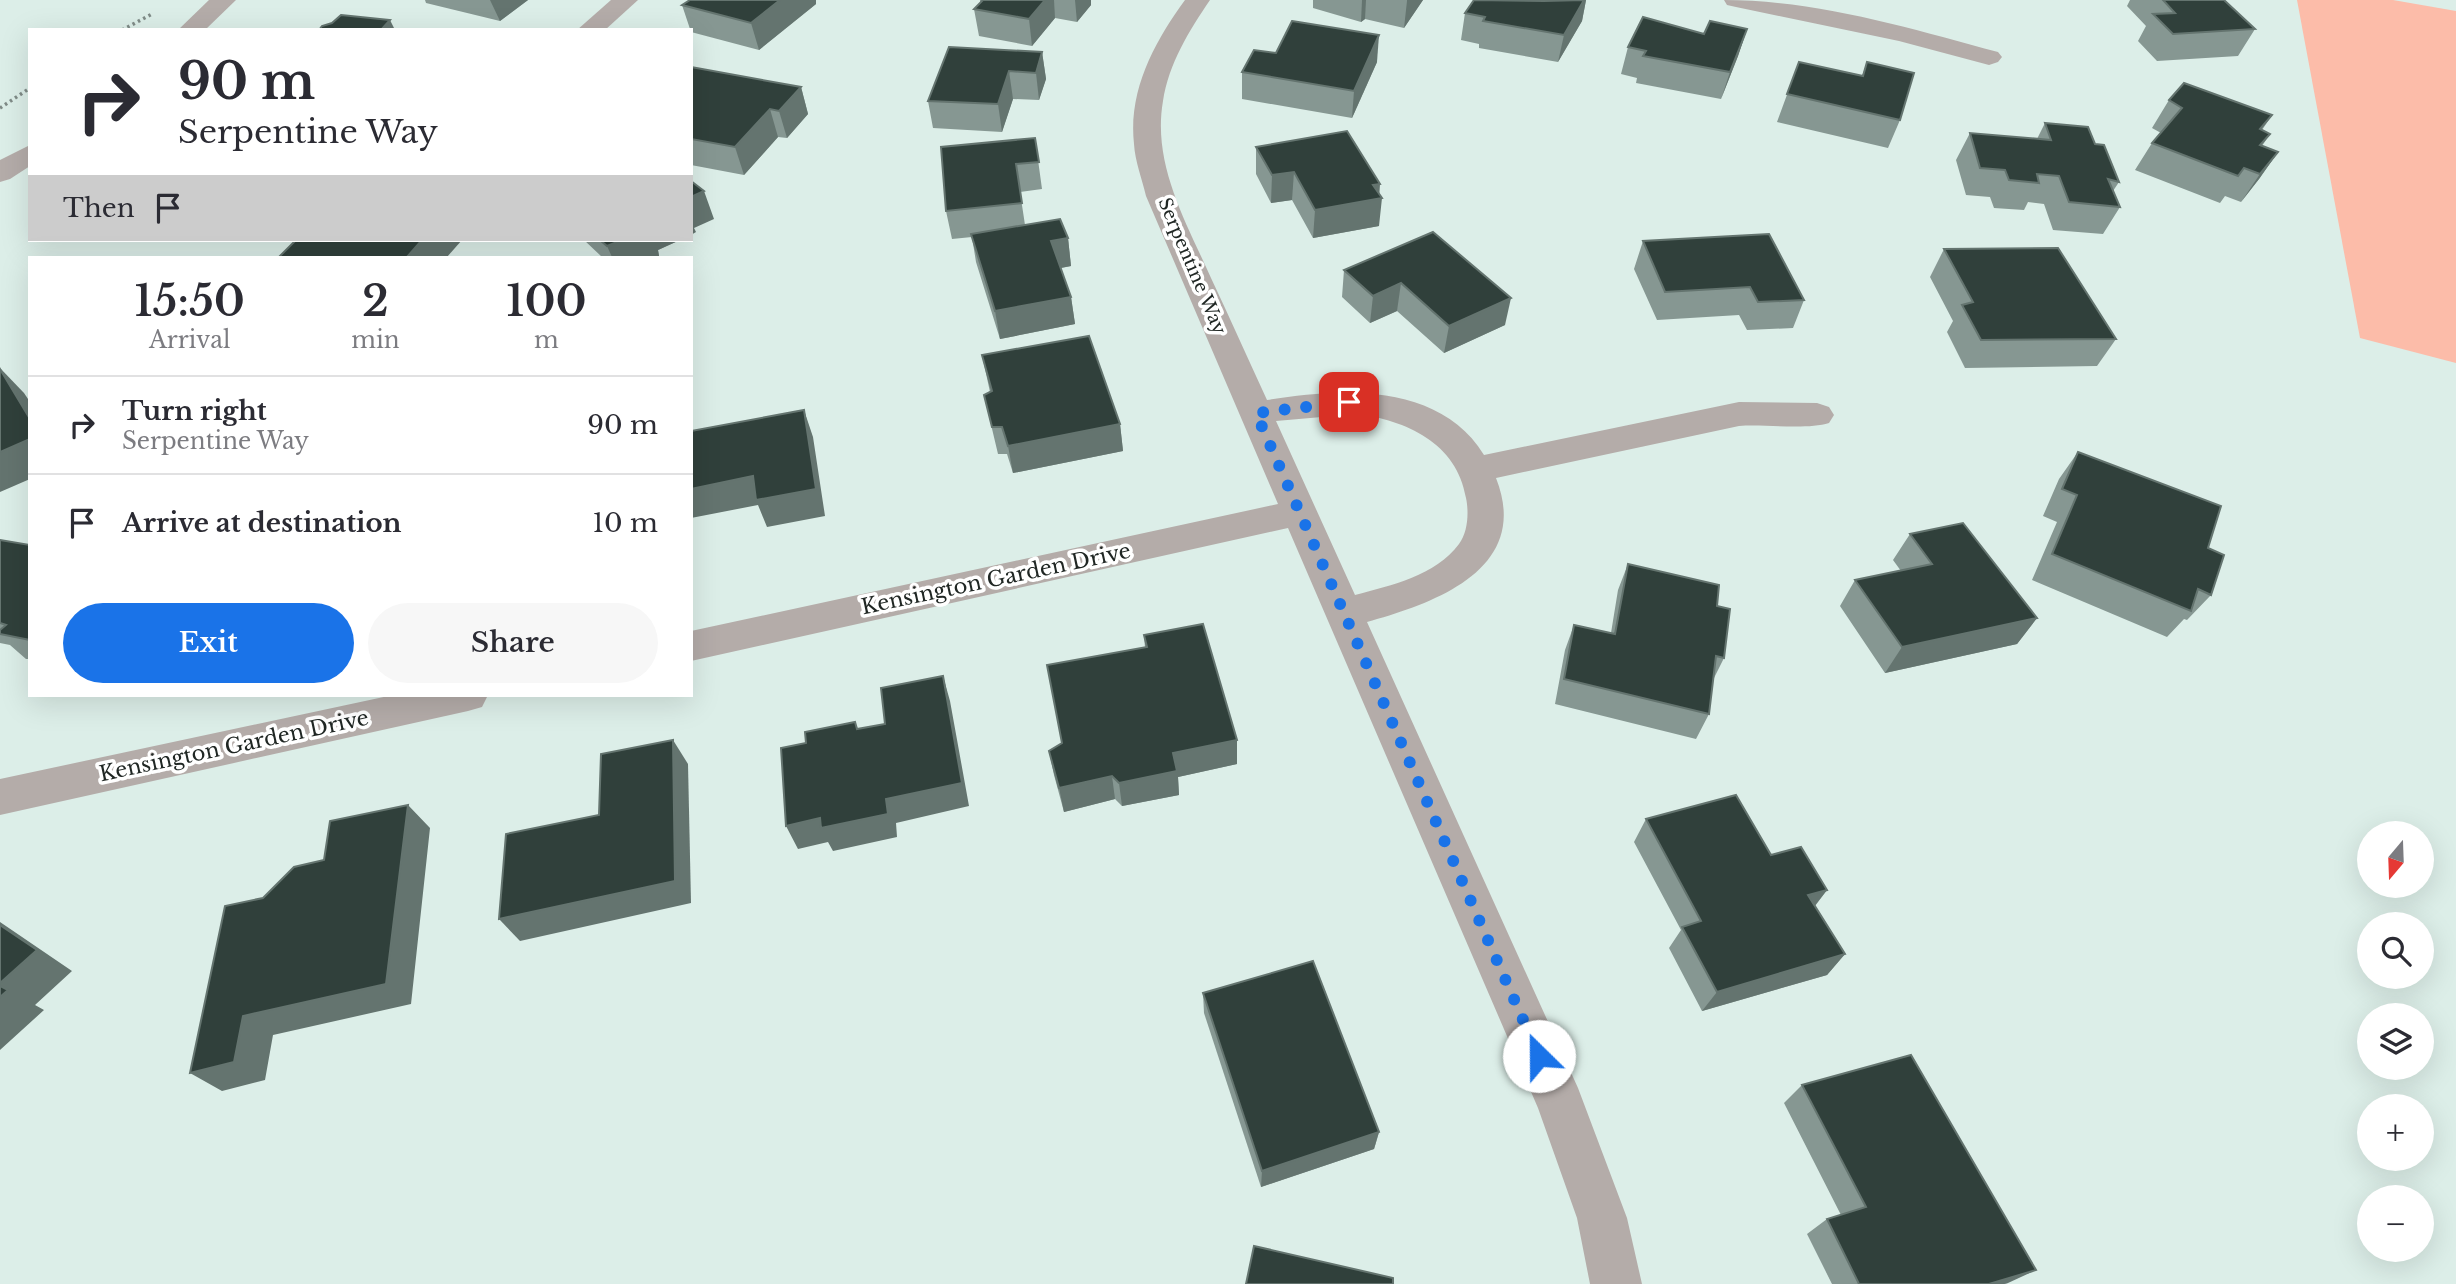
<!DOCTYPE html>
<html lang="en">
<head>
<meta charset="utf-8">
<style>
  body { margin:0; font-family:"Libre Baskerville",serif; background:#f7f7f7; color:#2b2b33; height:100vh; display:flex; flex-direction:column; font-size:26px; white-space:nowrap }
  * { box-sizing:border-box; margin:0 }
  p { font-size:23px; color:#7c7c81 }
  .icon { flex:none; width:38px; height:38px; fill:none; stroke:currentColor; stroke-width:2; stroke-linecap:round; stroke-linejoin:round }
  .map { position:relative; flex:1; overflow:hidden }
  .side { position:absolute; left:28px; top:256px; width:665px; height:441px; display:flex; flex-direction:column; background:#fff; border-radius:0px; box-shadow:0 7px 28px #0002 }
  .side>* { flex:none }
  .hud { position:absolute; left:28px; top:28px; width:665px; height:214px; border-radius:0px; box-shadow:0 7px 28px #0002; background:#fff; color:#2b2b33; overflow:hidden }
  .needle { width:46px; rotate:199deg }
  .fabs { position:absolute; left:2357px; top:821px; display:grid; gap:14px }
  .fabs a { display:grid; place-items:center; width:77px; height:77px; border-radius:50%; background:#fff; box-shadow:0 7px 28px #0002; font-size:35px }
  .pin { position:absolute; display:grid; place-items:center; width:60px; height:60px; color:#fff; margin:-30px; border-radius:14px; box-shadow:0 4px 10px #0006 }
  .me { position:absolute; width:77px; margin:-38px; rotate:337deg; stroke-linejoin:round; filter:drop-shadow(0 0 5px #0008) }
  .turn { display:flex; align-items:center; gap:24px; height:147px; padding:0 35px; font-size:32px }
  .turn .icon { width:91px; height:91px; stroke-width:2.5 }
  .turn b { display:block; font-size:49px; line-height:60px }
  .then { display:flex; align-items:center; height:66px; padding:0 35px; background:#0003; gap:14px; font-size:26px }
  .eta { display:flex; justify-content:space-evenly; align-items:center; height:119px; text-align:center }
  .eta b { font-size:42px; font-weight:600; line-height:49px }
  .primary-button { display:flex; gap:14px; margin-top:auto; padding:14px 35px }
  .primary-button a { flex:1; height:80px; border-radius:42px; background:#1a73e8; color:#fff; font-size:28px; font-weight:600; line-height:80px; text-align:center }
  .primary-button a+a { background:#f7f7f7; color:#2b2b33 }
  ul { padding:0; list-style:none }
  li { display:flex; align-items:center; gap:21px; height:98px; padding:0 35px; border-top:2px solid #e1e1e2 }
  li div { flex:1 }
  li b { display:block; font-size:26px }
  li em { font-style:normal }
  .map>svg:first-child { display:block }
  .green { fill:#fcbca9 }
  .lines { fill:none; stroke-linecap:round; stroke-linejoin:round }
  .path { stroke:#7f8b87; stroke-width:3.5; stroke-dasharray:2.5 3.5; stroke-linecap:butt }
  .minor { fill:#b4aca9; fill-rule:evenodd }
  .wall { fill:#869792 }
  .shaded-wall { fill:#64746f }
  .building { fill:#30403b; stroke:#64746f; stroke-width:2 }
  .route { stroke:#1a73e8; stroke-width:12; stroke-dasharray:0 21.6 }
  .labels { text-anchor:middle; stroke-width:7; stroke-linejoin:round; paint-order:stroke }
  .far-street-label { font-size:18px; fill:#202724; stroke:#fff }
  .street-label { font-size:21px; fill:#202724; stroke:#fff }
</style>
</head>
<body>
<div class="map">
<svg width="2456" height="1284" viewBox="0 0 2456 1284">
  <rect width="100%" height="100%" fill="#dceee8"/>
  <polygon class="green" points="2297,0 2393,0 2456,11 2456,363 2360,338"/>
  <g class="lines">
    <g class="path">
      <polyline points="122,30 152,14"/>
      <polyline points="0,108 30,88"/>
    </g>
    <g class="minor">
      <polygon points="209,0 236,0 205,30 178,30"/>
      <polygon points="611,0 638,0 605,30 577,30"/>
      <path d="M1185,0H1210C1189,31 1169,63 1163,101C1152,164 1186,222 1211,278C1230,318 1248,359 1267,400C1339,388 1440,382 1484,455L1739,402L1817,403L1829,407L1834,415L1829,423C1807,430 1765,424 1739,426L1496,478C1532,569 1435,603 1367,622L1578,1088L1627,1218L1642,1284H1590L1577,1218L1538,1108L1288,528L691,661V631L1278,504L1146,196C1142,179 1135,161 1134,144C1128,90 1155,41 1185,0ZM1356,414C1406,420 1457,443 1466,498C1469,512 1468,532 1459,544C1435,576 1392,585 1355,595L1276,421Z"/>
      <path d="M1724,0C1817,0 1909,28 1998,52L2002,57L1998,62L1989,65L1899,41L1736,7L1727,5Z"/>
      <polygon points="30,145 30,166 10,179 0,182 0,160"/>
      <polygon points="393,695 488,695 482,707 468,711 0,815 0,779"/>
    </g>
  </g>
  <g class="wall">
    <polygon points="425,0 528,0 500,21 426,3"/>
    <polygon points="980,0 1091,0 1091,5 1077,22 1055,18 1032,46 979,36 974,9 980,3"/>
    <polygon points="1313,0 1423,0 1404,28 1365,19 1361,22 1313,8"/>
    <polygon points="1544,0 1586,0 1582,21 1558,62 1479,48 1479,44 1461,40 1465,13"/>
    <polygon points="2130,0 2224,0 2255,29 2238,56 2157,61 2138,41 2146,26 2127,6"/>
    <polygon points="816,4 759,50 691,32 682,5"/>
    <polygon points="1747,29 1738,56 1721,99 1636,83 1637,78 1621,74 1628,47 1704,34"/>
    <polygon points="1042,52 1046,79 1039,100 1013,99 1002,132 933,128 928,101"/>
    <polygon points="1276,53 1377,62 1352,118 1242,99 1242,72"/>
    <polygon points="1799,62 1862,76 1867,62 1900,120 1888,148 1777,122"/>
    <polygon points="691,67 801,87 808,114 787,138 778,137 744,175 691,165"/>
    <polygon points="2169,100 2272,115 2262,130 2270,134 2262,146 2278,152 2259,179 2241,202 2225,196 2220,203 2135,170 2152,143 2161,133 2152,128"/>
    <polygon points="2045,123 2095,144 2119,182 2113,191 2120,207 2103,234 2053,230 2044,204 2028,202 2024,210 1994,208 1990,197 1966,195 1956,160 1970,133 2037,139"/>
    <polygon points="1035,138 1042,189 1020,192 1025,225 1068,238 1071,266 1061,268 1071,297 1075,324 1000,339 976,262 972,237 952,239 946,211"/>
    <polygon points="1256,147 1379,194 1379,226 1313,238 1292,200 1271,203 1256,174"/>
    <polygon points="1433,232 1505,325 1444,353 1397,311 1370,323 1342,297 1344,270"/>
    <polygon points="584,240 680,240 658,250 659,256 656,257 602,257"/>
    <polygon points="1643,241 1804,300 1793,328 1747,330 1739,315 1657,320 1634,269"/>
    <polygon points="1944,249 2116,339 2097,366 1965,368 1947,332 1953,321 1930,277"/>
    <polygon points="982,355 1120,424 1123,451 1013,473 1007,454 998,454 984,395 990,392"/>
    <polygon points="2078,452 2208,548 2211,595 2187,620 2184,619 2167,637 2032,580 2057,522 2043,516 2059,479"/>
    <polygon points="1910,534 2037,618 2017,644 1885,673 1840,606 1855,580 1901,571 1893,560"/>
    <polygon points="0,540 30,545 30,659 26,659 10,645 0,643"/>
    <polygon points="1628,564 1717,606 1724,658 1713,680 1709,714 1696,739 1555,704 1565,650 1574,625 1611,633 1618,590"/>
    <polygon points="1144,635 1237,740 1237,764 1178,777 1179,795 1122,806 1115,799 1064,812 1054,775 1049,751 1062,744 1145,648"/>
    <polygon points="1646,819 1771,855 1827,890 1815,906 1845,954 1827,975 1702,1011 1669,948 1681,930 1634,842"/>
    <polygon points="1203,993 1379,1132 1374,1149 1261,1187 1204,1013"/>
    <polygon points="1802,1085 2008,1283 2004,1284 1832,1284 1807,1234 1827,1219 1841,1215 1784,1103"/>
  </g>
  <g class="shaded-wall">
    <polygon points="490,0 528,0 500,21"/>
    <polygon points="780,0 816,0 816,4 759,50 751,23"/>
    <polygon points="1045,0 1054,0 1055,18 1032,46 1029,19"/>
    <polygon points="1075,0 1091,0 1091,5 1077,22"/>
    <polygon points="1362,0 1366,0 1365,19 1361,22"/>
    <polygon points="1407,0 1423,0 1404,28 1407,1"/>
    <polygon points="1584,0 1586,0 1582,21 1558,62 1564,35"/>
    <polygon points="390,20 395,30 381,30"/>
    <polygon points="1747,29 1738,56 1721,99 1730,72"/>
    <polygon points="1379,35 1377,62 1352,118 1354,91"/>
    <polygon points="1042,52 1046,79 1039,100 1036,73"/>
    <polygon points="1009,71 1013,99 1002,132 998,104"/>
    <polygon points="801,87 808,114 787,138 779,111"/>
    <polygon points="770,109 778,137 744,175 735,147"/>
    <polygon points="2278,152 2259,179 2241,202 2260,174"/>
    <polygon points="1294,172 1292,200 1271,203 1272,175"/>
    <polygon points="1380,184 1379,199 1382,198 1379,226 1313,238 1315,210 1373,185"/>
    <polygon points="704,191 714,219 694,228 696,232 691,235 691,197"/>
    <polygon points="1068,238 1071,266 1055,269 1051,241"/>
    <polygon points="422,240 462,240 447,257 407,257"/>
    <polygon points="622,240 680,240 658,250 659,256 656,257 612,257 607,246"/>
    <polygon points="1401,283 1397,311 1370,323 1373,296"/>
    <polygon points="1071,297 1075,324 1000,339 995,311"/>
    <polygon points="1511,298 1505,325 1444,353 1449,326"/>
    <polygon points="0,368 24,393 30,402 30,419"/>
    <polygon points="804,410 813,437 825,516 767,527 758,505 691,518 691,489"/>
    <polygon points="1120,424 1123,451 1013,473 1008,446"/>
    <polygon points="30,439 30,479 0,492 0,452"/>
    <polygon points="2037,618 2017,644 1885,673 1902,647"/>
    <polygon points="943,676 950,701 969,806 896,823 897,837 833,851 828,842 798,849 786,826"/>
    <polygon points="673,740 688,764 691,903 520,941 499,919"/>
    <polygon points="1237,740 1237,764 1178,777 1179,795 1122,806 1119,783 1173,753"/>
    <polygon points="1112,776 1115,799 1064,812 1059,788"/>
    <polygon points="408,805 430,828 411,1004 273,1035 265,1080 222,1091 190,1073 243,1016"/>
    <polygon points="1827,890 1810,912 1808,895"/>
    <polygon points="0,922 72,971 35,1005 44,1010 0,1050"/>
    <polygon points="1845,954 1827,975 1702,1011 1717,992"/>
    <polygon points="1379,1132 1374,1149 1261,1187 1262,1171"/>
    <polygon points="2036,1270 2008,1283 2004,1284 1989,1284"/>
  </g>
  <g class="building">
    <polygon points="690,0 780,0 751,23 682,5"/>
    <polygon points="983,0 1045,0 1029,19 974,9"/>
    <polygon points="1474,0 1544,1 1584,0 1564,35 1483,21 1485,17 1465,13"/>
    <polygon points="2163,0 2224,0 2255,29 2173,34 2153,14 2175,13"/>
    <polygon points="341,15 390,20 381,30 319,30 322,26 332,23"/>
    <polygon points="1643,17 1704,34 1710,21 1747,29 1730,72 1643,56 1646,51 1628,47"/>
    <polygon points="1292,21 1379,35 1354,91 1242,72 1254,50 1276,53"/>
    <polygon points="949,47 1042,52 1036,73 1009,71 998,104 928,101"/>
    <polygon points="1799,62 1863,76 1867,62 1914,73 1900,120 1787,94"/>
    <polygon points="691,67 801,87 779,111 770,109 735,147 691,139"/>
    <polygon points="2184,83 2272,115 2260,129 2270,134 2260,145 2278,152 2260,174 2244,168 2238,176 2152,143 2182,108 2169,100"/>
    <polygon points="2045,123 2088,127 2095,144 2104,145 2119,182 2108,179 2120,207 2069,202 2059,176 2037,174 2039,183 2009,180 2005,170 1980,168 1970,133 2051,140"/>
    <polygon points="1347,131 1380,184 1373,185 1382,198 1315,210 1294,172 1272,175 1256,147"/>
    <polygon points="1035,138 1039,162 1016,164 1022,203 946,211 941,147"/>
    <polygon points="691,181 704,191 691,197"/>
    <polygon points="1060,219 1068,238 1051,241 1071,297 995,311 971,234"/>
    <polygon points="1433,232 1511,298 1449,326 1401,283 1373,296 1344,270"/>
    <polygon points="1769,234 1804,300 1758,302 1750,287 1665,292 1643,241"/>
    <polygon points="296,240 422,240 407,257 279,257"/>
    <polygon points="600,240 622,240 607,246"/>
    <polygon points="2058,248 2116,339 1981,340 1962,305 1973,302 1944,249"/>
    <polygon points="1089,336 1120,424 1008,446 1002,427 992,427 984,395 992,391 982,355"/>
    <polygon points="0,369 30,419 30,439 0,452"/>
    <polygon points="804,410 816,489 756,500 753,476 691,489 691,431"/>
    <polygon points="2078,452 2221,506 2208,548 2224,555 2211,595 2198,589 2191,611 2052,554 2077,495 2062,489"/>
    <polygon points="1963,523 2037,618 1902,647 1855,580 1932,564 1910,534"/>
    <polygon points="0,540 30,545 30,640 0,634 0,630 6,625 0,623"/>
    <polygon points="1628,564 1719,585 1717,606 1730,609 1724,658 1716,656 1709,714 1564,679 1574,625 1615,634"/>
    <polygon points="1203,624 1237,740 1173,753 1177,771 1119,783 1112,776 1059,788 1049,751 1062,743 1047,665 1147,647 1144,635"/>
    <polygon points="943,676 962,783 886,799 888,814 821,828 820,818 786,826 781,748 806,743 805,732 855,722 857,729 885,724 881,688"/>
    <polygon points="673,740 675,881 499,919 506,834 599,815 601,754"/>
    <polygon points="1736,795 1771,855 1801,847 1827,890 1808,895 1845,954 1717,992 1682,927 1701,921 1646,819"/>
    <polygon points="408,805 386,984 243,1016 234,1062 190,1073 225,906 263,898 294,867 324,860 330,821"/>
    <polygon points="0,925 37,950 0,983"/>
    <polygon points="1313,961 1379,1132 1262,1171 1203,993"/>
    <polygon points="0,986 8,990 0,997"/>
    <polygon points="1911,1055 2036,1270 1989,1284 1859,1284 1827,1219 1866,1207 1802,1085"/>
    <polygon points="1254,1246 1393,1278 1393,1284 1246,1284"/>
  </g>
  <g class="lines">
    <polyline class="route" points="1349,402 1256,413 1539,1056"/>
  </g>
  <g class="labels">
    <g class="far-street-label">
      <text transform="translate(1192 266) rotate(67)" y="6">Serpentine Way</text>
    </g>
    <g class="street-label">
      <text transform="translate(996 579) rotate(-12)" y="7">Kensington Garden Drive</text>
      <text transform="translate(234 746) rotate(-12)" y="7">Kensington Garden Drive</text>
    </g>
  </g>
</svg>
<div class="fabs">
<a><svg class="needle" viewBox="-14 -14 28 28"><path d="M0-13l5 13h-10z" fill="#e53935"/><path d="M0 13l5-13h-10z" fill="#7c7c81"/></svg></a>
<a><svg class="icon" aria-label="search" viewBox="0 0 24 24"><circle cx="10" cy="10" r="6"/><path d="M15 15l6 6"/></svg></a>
<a><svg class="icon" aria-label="layers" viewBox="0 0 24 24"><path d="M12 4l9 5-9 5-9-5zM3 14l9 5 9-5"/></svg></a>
<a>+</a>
<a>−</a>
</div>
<div class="pin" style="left:1349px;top:402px;background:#d93025"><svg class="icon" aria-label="arrive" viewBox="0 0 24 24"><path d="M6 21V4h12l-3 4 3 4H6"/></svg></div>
<svg class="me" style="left:1539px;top:1056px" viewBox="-20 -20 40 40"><circle r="19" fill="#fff"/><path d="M0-13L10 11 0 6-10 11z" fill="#1a73e8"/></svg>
<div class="hud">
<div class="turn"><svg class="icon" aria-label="right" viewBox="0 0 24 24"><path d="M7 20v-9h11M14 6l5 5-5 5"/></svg><div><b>90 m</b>Serpentine Way</div></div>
<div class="then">Then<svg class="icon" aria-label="arrive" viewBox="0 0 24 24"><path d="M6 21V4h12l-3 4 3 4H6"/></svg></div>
</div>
<section class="side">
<div class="eta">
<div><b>15:50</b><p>Arrival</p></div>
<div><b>2</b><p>min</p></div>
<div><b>100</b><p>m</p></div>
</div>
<ul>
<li><svg class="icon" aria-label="right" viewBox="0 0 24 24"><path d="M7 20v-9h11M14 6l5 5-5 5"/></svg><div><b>Turn right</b><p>Serpentine Way</p></div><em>90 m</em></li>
<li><svg class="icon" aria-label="arrive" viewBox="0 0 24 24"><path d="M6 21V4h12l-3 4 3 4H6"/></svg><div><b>Arrive at destination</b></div><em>10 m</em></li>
</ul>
<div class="primary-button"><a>Exit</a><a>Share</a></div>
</section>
</div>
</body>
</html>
